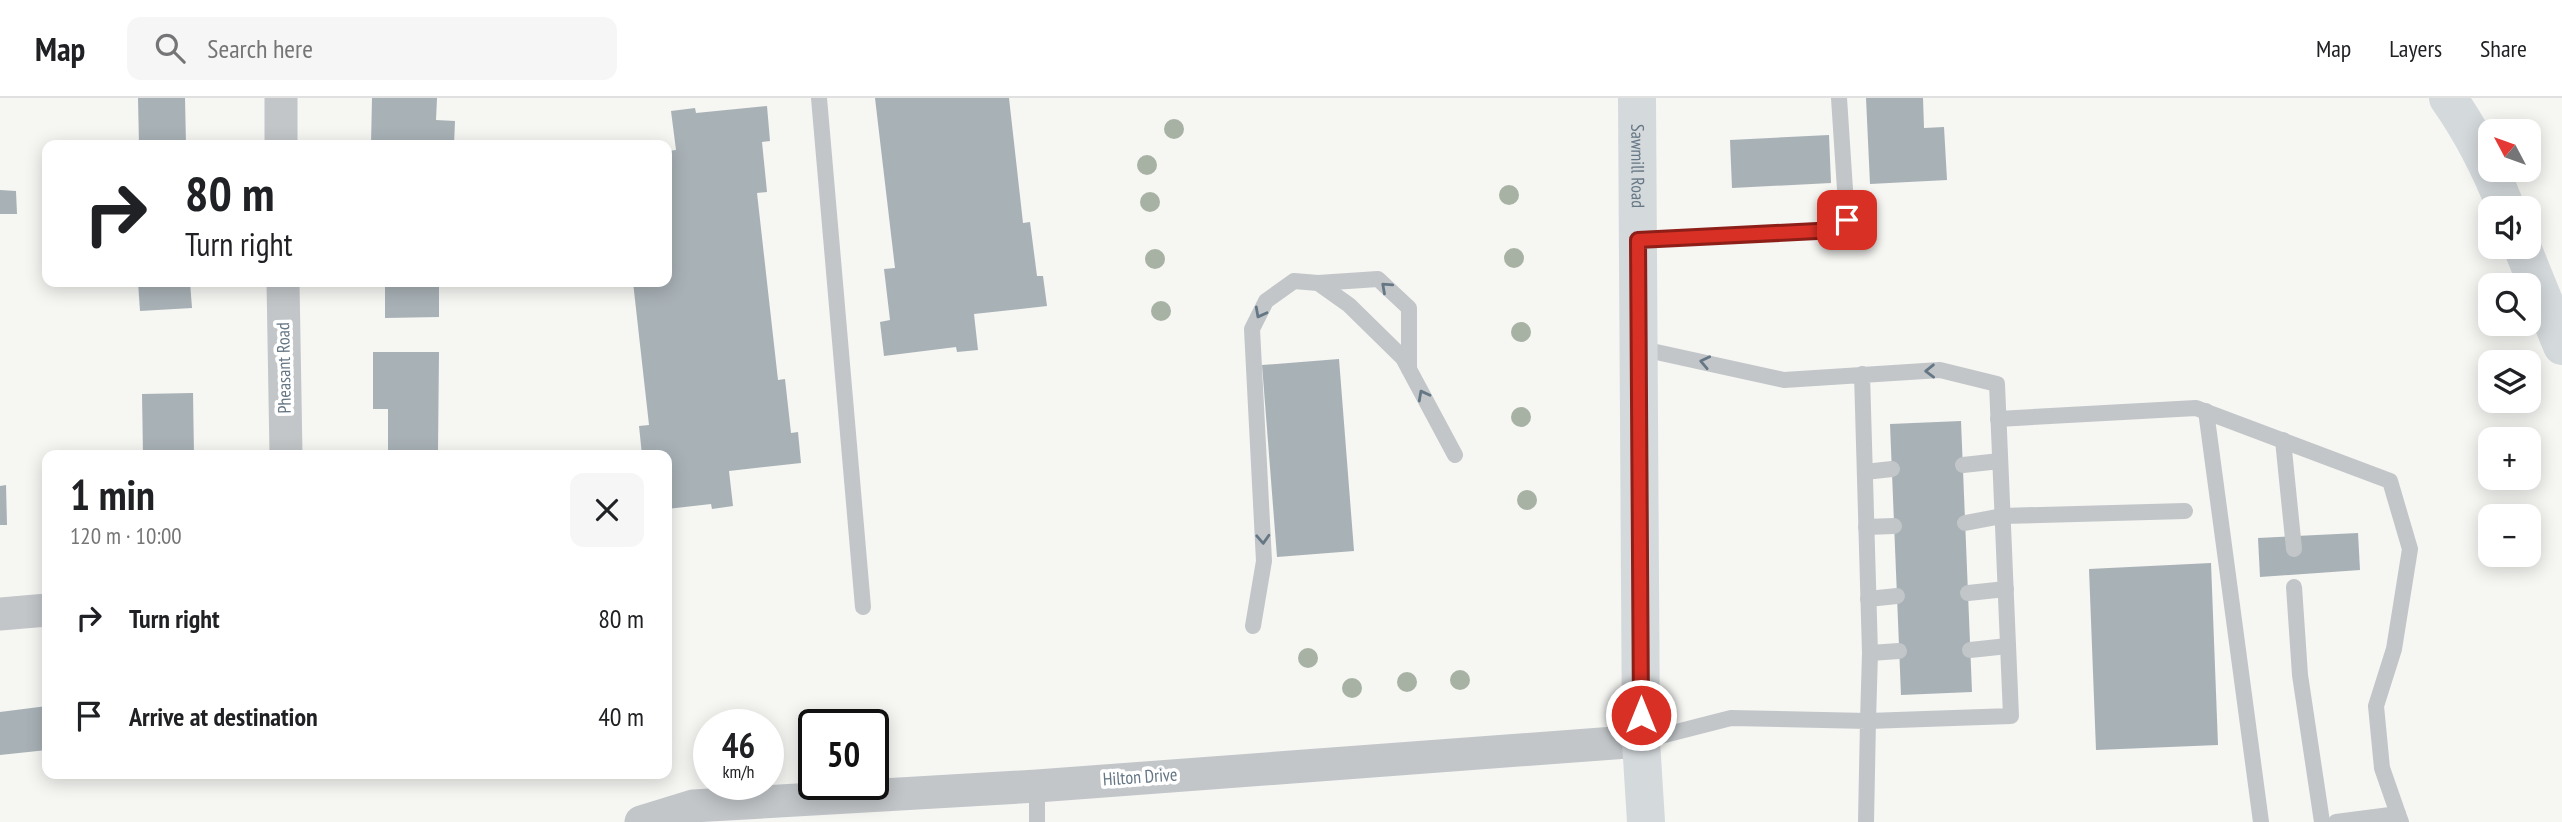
<!DOCTYPE html>
<html lang="en">
<head>
<meta charset="utf-8">
<style>
  body { margin:0; font-family:"PT Sans Narrow",sans-serif; background:#f6f6f6; color:#202124; height:100vh; display:flex; flex-direction:column; font-size:26px; white-space:nowrap }
  * { box-sizing:border-box; margin:0 }
  p { font-size:23px; color:#757577 }
  .icon { flex:none; width:38px; height:38px; fill:none; stroke:currentColor; stroke-width:2; stroke-linecap:round; stroke-linejoin:round }
  .map { position:relative; flex:1; overflow:hidden }
  .side { position:absolute; left:42px; top:352px; width:630px; height:329px; display:flex; flex-direction:column; background:#fff; border-radius:14px; box-shadow:0 4px 18px #0003 }
  .side>* { flex:none }
  .banner { position:absolute; left:42px; top:42px; width:630px; height:147px; border-radius:14px; box-shadow:0 4px 18px #0003; background:#fff; color:#202124; overflow:hidden }
  .needle { width:46px; rotate:311deg }
  .tools { position:absolute; left:2478px; top:21px; display:grid; gap:14px }
  .tools a { display:grid; place-items:center; width:63px; height:63px; border-radius:14px; background:#fff; box-shadow:0 4px 18px #0003; font-size:35px }
  .speed { position:absolute; left:693px; top:611px; display:flex; gap:14px; font-size:35px; font-weight:700; text-align:center }
  .speed>* { display:grid; place-content:center; width:91px; height:91px; border-radius:50%; background:#fff; box-shadow:0 4px 18px #0003; line-height:1 }
  .speed small { font-size:18px; font-weight:400 }
  .speed .limit { border:4px solid #111; border-radius:10px; background:#fff; color:#111 }
  .pin { position:absolute; display:grid; place-items:center; width:60px; height:60px; color:#fff; margin:-30px; border-radius:14px; box-shadow:0 4px 10px #0006 }
  .me { position:absolute; width:77px; margin:-38px; rotate:0deg; stroke-linejoin:round; filter:drop-shadow(0 0 5px #0008) }
  .turn { display:flex; align-items:center; gap:24px; height:147px; padding:0 28px; font-size:32px }
  .turn .icon { width:91px; height:91px; stroke-width:2.5 }
  .turn b { display:block; font-size:49px; line-height:60px }
  .round { display:grid; place-items:center; flex:none; width:74px; height:74px; border-radius:14px; background:#f6f6f6 }
  .overview { display:flex; align-items:center; justify-content:space-between; height:119px; padding:0 28px }
  h1 { font-size:42px; font-weight:600; line-height:52px }
  ul { padding:0; list-style:none }
  li { display:flex; align-items:center; gap:21px; height:98px; padding:0 28px }
  li div { flex:1 }
  li b { display:block; font-size:26px }
  li em { font-style:normal }
  header { display:flex; align-items:center; gap:42px; box-sizing:border-box; height:98px; padding:0 35px; background:#fff; border-bottom:2px solid #e0e0e0 }
  header strong { font-size:33px }
  nav { display:flex; gap:38px; margin-inline-start:auto; font-size:24px }
  .search { width:490px; height:63px; background:#f6f6f6; display:flex; align-items:center; gap:18px; box-sizing:border-box; padding:0 24px; border-radius:14px; color:#757577; font-size:26px }
  .map>svg:first-child { display:block }
  .building { fill:#a8b1b6 }
  .lines { fill:none; stroke-linecap:round; stroke-linejoin:round }
  .service { stroke:#c2c6c9; stroke-width:16 }
  .minor { stroke:#c2c6c9; stroke-width:33 }
  .secondary { stroke:#d4d9dc; stroke-width:38 }
  .motorway { stroke:#d4d9dc; stroke-width:38 }
  .tree { fill:#a8b2a4 }
  .oneway { stroke:#657684 }
  .route-casing { stroke:#8d1f18; stroke-width:18 }
  .route { stroke:#d93025; stroke-width:12 }
  .labels { text-anchor:middle; stroke-width:7; stroke-linejoin:round; paint-order:stroke }
  .street-label { font-size:18px; fill:#657684; stroke:#fff }
</style>
</head>
<body>
<header>
<strong>Map</strong>
<div class="search"><svg class="icon" aria-label="search" viewBox="0 0 24 24"><circle cx="10" cy="10" r="6"/><path d="M15 15l6 6"/></svg>Search here</div>
<nav><a>Map</a><a>Layers</a><a>Share</a></nav>
</header>
<div class="map">
<svg width="2562" height="724" viewBox="0 0 2562 724">
  <rect width="100%" height="100%" fill="#f6f6f3"/>
  <g class="building">
    <polygon points="138,0 185,0 186,47 139,47"/>
    <polygon points="372,0 437,0 436,22 455,23 454,47 371,47"/>
    <polygon points="875,0 1009,0 1023,125 1030,124 1037,178 1043,178 1047,208 974,216 978,252 957,254 956,249 884,258 880,224 890,222 884,171 895,170"/>
    <polygon points="1866,0 1923,0 1924,30 1944,29 1947,82 1870,86"/>
    <polygon points="767,8 770,43 762,44 767,94 757,95 778,282 785,281 791,335 798,334 801,365 729,373 733,408 712,411 711,406 667,411 667,357 642,357 639,328 649,327 633,184 667,184 667,53 676,52 671,13 695,10 696,15"/>
    <polygon points="1829,37 1831,85 1732,90 1730,42"/>
    <polygon points="0,92 16,93 17,116 0,116"/>
    <polygon points="138,184 190,184 192,210 140,213"/>
    <polygon points="385,184 439,184 439,219 385,220"/>
    <polygon points="373,254 439,254 438,352 388,352 388,311 373,311"/>
    <polygon points="1339,261 1354,453 1277,459 1262,267"/>
    <polygon points="193,295 194,357 143,357 142,296"/>
    <polygon points="1961,323 1972,594 1901,597 1890,326"/>
    <polygon points="6,387 7,427 0,427 0,388"/>
    <polygon points="2358,435 2360,472 2260,479 2258,440"/>
    <polygon points="2211,465 2218,647 2096,652 2089,471"/>
    <polygon points="47,608 47,652 0,657 0,614"/>
  </g>
  <g class="lines">
    <g class="service">
      <polyline points="819,0 863,509"/>
      <polyline points="1638,142 1837,132 1843,129 1847,122 1839,0"/>
      <polyline points="1318,185 1378,181 1409,210 1409,271"/>
      <polyline points="1638,250 1784,282 1940,272 1997,286 2011,618 1868,623 1870,555 1862,276"/>
      <polyline points="2206,313 2261,724"/>
      <polyline points="1998,321 2196,310 2390,383 2410,451 2394,551 2376,608 2382,670 2398,716"/>
      <polyline points="2283,342 2294,451"/>
      <polyline points="1963,367 2000,363"/>
      <polyline points="1865,374 1892,371"/>
      <polyline points="1965,425 2002,418 2185,413"/>
      <polyline points="1866,429 1894,428"/>
      <polyline points="2294,489 2300,577 2322,724"/>
      <polyline points="1968,495 2006,491"/>
      <polyline points="1868,501 1897,498"/>
      <polyline points="1253,528 1264,463 1252,231 1266,203 1294,183 1318,185 1349,207 1403,260 1455,357"/>
      <polyline points="1970,552 2008,548"/>
      <polyline points="1870,555 1899,553"/>
      <polyline points="1641,643 1731,620 1868,623 1866,724"/>
      <polyline points="1037,724 1037,688"/>
      <polyline points="2336,724 2398,716 2401,724"/>
    </g>
    <g class="minor">
      <polyline points="281,0 281,47"/>
      <polyline points="283,184 286,357"/>
      <polyline points="0,516 47,512"/>
      <polyline points="641,724 693,708 1037,688 1641,643"/>
    </g>
    <path class="secondary" id="s1" d="M1637,0L1641,643L1646,724"/>
    <g class="motorway">
      <path d="M2448,0C2472,34 2491,72 2506,110"/>
      <polyline points="2522,149 2562,248"/>
    </g>
  </g>
  <g class="tree">
    <circle cx="1174" cy="31" r="10"/>
    <circle cx="1147" cy="67" r="10"/>
    <circle cx="1509" cy="97" r="10"/>
    <circle cx="1150" cy="104" r="10"/>
    <circle cx="1514" cy="160" r="10"/>
    <circle cx="1155" cy="161" r="10"/>
    <circle cx="1161" cy="213" r="10"/>
    <circle cx="1521" cy="234" r="10"/>
    <circle cx="1521" cy="319" r="10"/>
    <circle cx="1527" cy="402" r="10"/>
    <circle cx="1308" cy="560" r="10"/>
    <circle cx="1460" cy="582" r="10"/>
    <circle cx="1407" cy="584" r="10"/>
    <circle cx="1352" cy="590" r="10"/>
  </g>
  <defs><path id="oneway-chevron" d="M-2-3.5L2.5 0L-2 3.5" fill="none" stroke-width="1.6" stroke-linecap="round" stroke-linejoin="round" transform="scale(1.75)"/></defs>
  <g class="oneway">
    <use href="#oneway-chevron" transform="translate(1386 189) rotate(-138)"/>
    <use href="#oneway-chevron" transform="translate(1260 215) rotate(118)"/>
    <use href="#oneway-chevron" transform="translate(1705 264) rotate(-168)"/>
    <use href="#oneway-chevron" transform="translate(1930 273) rotate(179)"/>
    <use href="#oneway-chevron" transform="translate(1423 297) rotate(-118)"/>
    <use href="#oneway-chevron" transform="translate(1263 441) rotate(87)"/>
  </g>
  <g class="lines">
    <defs>
      <polyline id="route" points="1641,617 1638,142 1837,132 1843,129 1847,122"/>
    </defs>
    <use href="#route" class="route-casing"/>
    <use href="#route" class="route"/>
  </g>
  <g class="labels">
    <g class="street-label">
      <text dy="6" stroke="none"><textPath href="#s1" startOffset="68">Sawmill Road</textPath></text>
      <text transform="translate(284 270) rotate(-91)" y="6">Pheasant Road</text>
      <text transform="translate(1140 679) rotate(-4)" y="6">Hilton Drive</text>
    </g>
  </g>
</svg>
<div class="tools">
<a><svg class="needle" viewBox="-14 -14 28 28"><path d="M0-13l5 13h-10z" fill="#e53935"/><path d="M0 13l5-13h-10z" fill="#757577"/></svg></a>
<a><svg class="icon" aria-label="sound" viewBox="0 0 24 24"><path d="M4 9h4l5-4v14l-5-4H4zM17 9q2 3 0 6"/></svg></a>
<a><svg class="icon" aria-label="search" viewBox="0 0 24 24"><circle cx="10" cy="10" r="6"/><path d="M15 15l6 6"/></svg></a>
<a><svg class="icon" aria-label="layers" viewBox="0 0 24 24"><path d="M12 4l9 5-9 5-9-5zM3 14l9 5 9-5"/></svg></a>
<a>+</a>
<a>−</a>
</div>
<div class="speed"><div>46<small>km/h</small></div><div class="limit">50</div></div>
<div class="pin" style="left:1847px;top:122px;background:#d93025"><svg class="icon" aria-label="arrive" viewBox="0 0 24 24"><path d="M6 21V4h12l-3 4 3 4H6"/></svg></div>
<svg class="me" style="left:1641px;top:617px" viewBox="-20 -20 40 40"><circle r="17" fill="#d93025" stroke="#fff" stroke-width="3"/><path d="M0-11L8 9 0 5-8 9z" fill="#fff"/></svg>
<div class="banner">
<div class="turn"><svg class="icon" aria-label="right" viewBox="0 0 24 24"><path d="M7 20v-9h11M14 6l5 5-5 5"/></svg><div><b>80 m</b>Turn right</div></div>
</div>
<section class="side">
<div class="overview"><div><h1>1 min</h1><p>120 m · 10:00</p></div><a class="round"><svg class="icon" aria-label="close" viewBox="0 0 24 24"><path d="M6 6l12 12M18 6L6 18"/></svg></a></div>
<ul>
<li><svg class="icon" aria-label="right" viewBox="0 0 24 24"><path d="M7 20v-9h11M14 6l5 5-5 5"/></svg><div><b>Turn right</b></div><em>80 m</em></li>
<li><svg class="icon" aria-label="arrive" viewBox="0 0 24 24"><path d="M6 21V4h12l-3 4 3 4H6"/></svg><div><b>Arrive at destination</b></div><em>40 m</em></li>
</ul>
</section>
</div>
</body>
</html>
